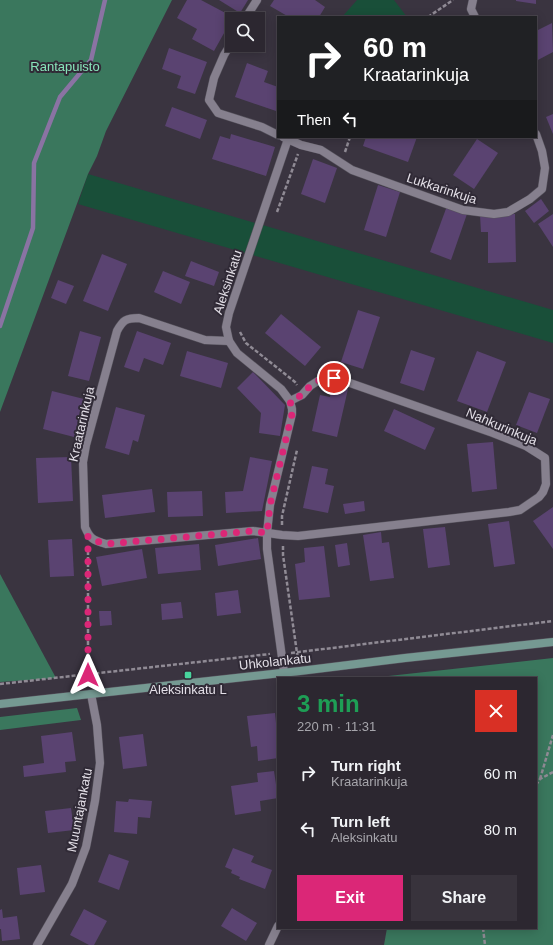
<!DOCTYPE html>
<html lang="en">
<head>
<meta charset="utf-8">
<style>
  body { margin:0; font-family:Arial,sans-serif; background:#38333c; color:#f1f3f6; height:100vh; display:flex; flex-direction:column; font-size:15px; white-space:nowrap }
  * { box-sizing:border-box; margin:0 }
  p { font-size:13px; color:#a6a5ab }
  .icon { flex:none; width:22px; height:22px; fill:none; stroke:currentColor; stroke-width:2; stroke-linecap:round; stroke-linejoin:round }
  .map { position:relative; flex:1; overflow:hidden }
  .side { position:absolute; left:277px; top:677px; width:260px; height:252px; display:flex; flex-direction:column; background:#2c2730; border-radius:0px; box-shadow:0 2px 10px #0003,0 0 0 1px #48444c }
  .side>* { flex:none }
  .top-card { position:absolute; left:277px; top:16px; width:260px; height:122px; border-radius:0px; box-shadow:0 2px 10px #0003,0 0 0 1px #48444c; background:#202124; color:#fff; overflow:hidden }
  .fabs { position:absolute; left:225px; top:12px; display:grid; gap:8px }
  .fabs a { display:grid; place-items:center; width:40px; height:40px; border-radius:0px; background:#2c2730; box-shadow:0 2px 10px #0003,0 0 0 1px #48444c; font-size:20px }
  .pin { position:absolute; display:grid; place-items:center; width:34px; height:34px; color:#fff; margin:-17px; border:2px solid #fff; border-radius:50%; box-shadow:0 1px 4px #0007 }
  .me { position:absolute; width:44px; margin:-22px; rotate:0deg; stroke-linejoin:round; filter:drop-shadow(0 0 3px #0008) }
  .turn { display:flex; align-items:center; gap:14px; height:84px; padding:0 20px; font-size:18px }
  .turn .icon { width:52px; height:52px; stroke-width:2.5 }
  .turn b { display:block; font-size:28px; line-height:34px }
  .then { display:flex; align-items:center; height:38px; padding:0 20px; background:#0003; gap:8px; font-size:15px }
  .round { display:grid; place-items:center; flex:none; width:42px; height:42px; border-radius:0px; background:#38333c }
  .headline { display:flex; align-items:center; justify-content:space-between; height:68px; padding:0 20px }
  h1 { font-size:24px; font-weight:700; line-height:30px; color:#1e9e55 }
  .cta { display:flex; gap:8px; margin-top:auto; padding:8px 20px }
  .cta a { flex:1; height:46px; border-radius:0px; background:#db2777; color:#fff; font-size:16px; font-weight:700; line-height:46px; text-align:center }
  .cta a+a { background:#38333c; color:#f1f3f6 }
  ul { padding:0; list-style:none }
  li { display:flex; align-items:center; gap:12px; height:56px; padding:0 20px }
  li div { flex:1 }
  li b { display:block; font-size:15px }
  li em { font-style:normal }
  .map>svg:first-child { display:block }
  .green { fill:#194f39 }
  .forest { fill:#3a775d }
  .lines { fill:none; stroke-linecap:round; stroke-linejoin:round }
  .stream { stroke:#8a73a3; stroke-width:4.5 }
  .building { fill:#5a4371 }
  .street-casing { stroke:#57535d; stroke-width:9 }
  .secondary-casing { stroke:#57535d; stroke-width:9 }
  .path { stroke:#908b95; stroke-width:2.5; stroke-dasharray:4 2; stroke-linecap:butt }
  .street { stroke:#86808e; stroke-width:8 }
  .secondary { stroke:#759992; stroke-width:8 }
  .route { stroke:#db2777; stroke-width:7; stroke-dasharray:0 12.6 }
  .poi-dot { fill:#48d49d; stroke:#302a36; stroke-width:1.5 }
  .labels { text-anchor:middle; stroke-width:4; stroke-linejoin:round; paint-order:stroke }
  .park-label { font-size:13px; fill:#88e4ba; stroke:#302a36 }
  .street-label { font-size:13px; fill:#e3dfe7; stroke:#302a36 }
  .poi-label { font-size:13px; fill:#e3dfe7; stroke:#302a36 }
</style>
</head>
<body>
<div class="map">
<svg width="553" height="945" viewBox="0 0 553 945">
  <rect width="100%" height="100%" fill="#3a3440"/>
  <g class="green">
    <polygon points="357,0 394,0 407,17 342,17"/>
    <polygon points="88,174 553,310 553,343 78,204"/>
  </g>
  <g class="forest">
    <polygon points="0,0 172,0 106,131 97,156 88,174 0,412"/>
    <polygon points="0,574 56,678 0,682"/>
    <polygon points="553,658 553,945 384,945 387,928 536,928 536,678 370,678"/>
    <polygon points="77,708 81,720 0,730 0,717"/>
  </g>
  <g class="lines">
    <polyline class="stream" points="0,326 33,228 34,163 60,97 91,60 105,0"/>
  </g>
  <g class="building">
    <polygon points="187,0 201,0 233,17 214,51 192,39 197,29 177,18"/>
    <polygon points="219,0 248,0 240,13"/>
    <polygon points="274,0 315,0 325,7 319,17 289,17 270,6"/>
    <polygon points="516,0 536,0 536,4 516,1"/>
    <polygon points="552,23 553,52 536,61 536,31"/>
    <polygon points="169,48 207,62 195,94 177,88 181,76 162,69"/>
    <polygon points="247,63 268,71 264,82 278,87 278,107 276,111 235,97"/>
    <polygon points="172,107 207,120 200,139 165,126"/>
    <polygon points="553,114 553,134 546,117"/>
    <polygon points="231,134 275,147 266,176 212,159 220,136 230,139"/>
    <polygon points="366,137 417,137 408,162 363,146"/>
    <polygon points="477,139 498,153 474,189 453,175"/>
    <polygon points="313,159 337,168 325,203 301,194"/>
    <polygon points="378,185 400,192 386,237 364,230"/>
    <polygon points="541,199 549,211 534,223 525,211"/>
    <polygon points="447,206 467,214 451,260 430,252"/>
    <polygon points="515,214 516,262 488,263 488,232 481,232 480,215"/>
    <polygon points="553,214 553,247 538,224"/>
    <polygon points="102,254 127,264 108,311 83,301"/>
    <polygon points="191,261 219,272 214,286 185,276"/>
    <polygon points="163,271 190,282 181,304 154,292"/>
    <polygon points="58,280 74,286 66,304 51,298"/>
    <polygon points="358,310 380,317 363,369 341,362"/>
    <polygon points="281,314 321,347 305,366 265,333"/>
    <polygon points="80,331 101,337 89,381 68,376"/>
    <polygon points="137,331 171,343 163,365 144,358 139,372 124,367"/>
    <polygon points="411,350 435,358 424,391 400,383"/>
    <polygon points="187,351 228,363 221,388 180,376"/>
    <polygon points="477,351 506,362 487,412 457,401"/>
    <polygon points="253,372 285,405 280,436 259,433 261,413 237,388"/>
    <polygon points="332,385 348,389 337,437 312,431 320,395 330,397"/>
    <polygon points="52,391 84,399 74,437 43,429"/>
    <polygon points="529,392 550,399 537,433 516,425"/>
    <polygon points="116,407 145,415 138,442 133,440 129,455 105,448"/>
    <polygon points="394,409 435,428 425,450 384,431"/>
    <polygon points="493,442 497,489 472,492 467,444"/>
    <polygon points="71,457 73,501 38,503 36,458"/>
    <polygon points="250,457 272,461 262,511 226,513 225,492 243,491"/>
    <polygon points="312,466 328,469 325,484 334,486 328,513 303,508"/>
    <polygon points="152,489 155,512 105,518 102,495"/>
    <polygon points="202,491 203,516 168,517 167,492"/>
    <polygon points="364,501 365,511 345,514 343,504"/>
    <polygon points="553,507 553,549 533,521"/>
    <polygon points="509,521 515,564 494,567 488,524"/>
    <polygon points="445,527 450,565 428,568 423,529"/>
    <polygon points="381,532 382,543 389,542 394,578 370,581 363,535"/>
    <polygon points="258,538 261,559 218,566 215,545"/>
    <polygon points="72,539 74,576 50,577 48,540"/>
    <polygon points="347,543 350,565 338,567 335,545"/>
    <polygon points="199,544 201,570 158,574 155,548"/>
    <polygon points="324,546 330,597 299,600 295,564 305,562 304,548"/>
    <polygon points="142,549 147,578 102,586 96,557"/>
    <polygon points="238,590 241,613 217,616 215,593"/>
    <polygon points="181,602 183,618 162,620 161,604"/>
    <polygon points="99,611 111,611 112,625 100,626"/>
    <polygon points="275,713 278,743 278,758 258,761 257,746 251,747 247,716"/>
    <polygon points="72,732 76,761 65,762 66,772 24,777 23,766 44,763 41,736"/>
    <polygon points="143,734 147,766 123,769 119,737"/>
    <polygon points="274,771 278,798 260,801 261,811 235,815 231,786 258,782 257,773"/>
    <polygon points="129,799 152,801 150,818 138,817 137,834 114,832 116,801 128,802"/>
    <polygon points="71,808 74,830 48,833 45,811"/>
    <polygon points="233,848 254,856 251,862 272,870 265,889 239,879 240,877 231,873 232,870 225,867"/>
    <polygon points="109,854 129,861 119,890 98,882"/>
    <polygon points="41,865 45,892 20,895 17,868"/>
    <polygon points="232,908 257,923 246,941 221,926"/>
    <polygon points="2,909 3,918 17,916 20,939 2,941 1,929 0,929 0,910"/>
    <polygon points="84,909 107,921 94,945 89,945 70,935"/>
  </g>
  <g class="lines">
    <defs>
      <g id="street">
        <polyline points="473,0 471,9 475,17"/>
        <polyline points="245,19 257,0"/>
        <polyline points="232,42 224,55 214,78 209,100 218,113 262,127 278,135"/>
        <polyline points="283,137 301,145 321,150 352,170 463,210 494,214 508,212 530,199 542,189 545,168 542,151 536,134"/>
        <path d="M229,341L205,340L139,318C126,318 123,320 117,331L86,445L83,462L85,527C90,539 93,540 106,544L253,531L282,535L298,536L509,512L520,510L539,497L543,492L546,484L545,458L526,446L493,433L350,383L334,378L321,379L310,386L302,395L290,401"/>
        <polyline points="286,678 284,672 267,549 267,533 270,505 292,414 292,409 290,401 281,389 237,353 229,341 226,327 229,313 288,139"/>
        <polyline points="37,945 72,884 86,847 95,801 100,763 97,725 91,694"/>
        <polyline points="269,945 278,926"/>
      </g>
      <polyline id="secondary" points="0,704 300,671 405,658 553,642"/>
    </defs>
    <use href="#street" class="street-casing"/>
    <use href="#secondary" class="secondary-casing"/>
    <g class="path">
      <polyline points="428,17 453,0"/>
      <polyline points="345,152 350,137"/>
      <polyline points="277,212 298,154"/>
      <polyline points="240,332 246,343 295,382 297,385"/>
      <polyline points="282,525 282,516 297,450"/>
      <polyline points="283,546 283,555 298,660"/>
      <polyline points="291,653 553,621"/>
      <polyline points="88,675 88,549"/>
      <polyline points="0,684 270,654"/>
      <polyline points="540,779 553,735"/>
      <polyline points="536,785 540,779 553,772"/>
      <polyline points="483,928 485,945"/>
    </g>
    <use href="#street" class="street"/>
    <use href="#secondary" class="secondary"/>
  </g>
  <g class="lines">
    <polyline class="route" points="88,675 88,536 96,541 106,544 253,531 267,533 270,505 292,414 292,409 290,401 302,395 310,386 321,379 334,378"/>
  </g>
  <rect class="poi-dot" x="184" y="671" width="8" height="8" rx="2"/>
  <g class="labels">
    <g class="park-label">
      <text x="65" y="71">Rantapuisto</text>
    </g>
    <g class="street-label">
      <text transform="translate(442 188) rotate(18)" y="5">Lukkarinkuja</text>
      <text transform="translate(227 282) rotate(-72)" y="5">Aleksinkatu</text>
      <text transform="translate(81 424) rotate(-77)" y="5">Kraatarinkuja</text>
      <text transform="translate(502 426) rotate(23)" y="5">Nahkurinkuja</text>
      <text transform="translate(275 661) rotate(-6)" y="5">Uhkolankatu</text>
      <text transform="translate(79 810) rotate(-79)" y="5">Muuntajankatu</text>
    </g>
    <g class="poi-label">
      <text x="188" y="694">Aleksinkatu L</text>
    </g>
  </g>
</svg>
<div class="fabs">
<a><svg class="icon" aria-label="search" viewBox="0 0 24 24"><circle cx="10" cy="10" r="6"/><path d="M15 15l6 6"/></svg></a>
</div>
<div class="pin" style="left:334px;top:378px;background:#d93025"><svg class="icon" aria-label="arrive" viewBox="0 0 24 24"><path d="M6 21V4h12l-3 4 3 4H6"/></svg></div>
<svg class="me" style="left:88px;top:675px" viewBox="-20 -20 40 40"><path d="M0-17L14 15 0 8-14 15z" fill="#db2777" stroke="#fff" stroke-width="4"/></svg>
<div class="top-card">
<div class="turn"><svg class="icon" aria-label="right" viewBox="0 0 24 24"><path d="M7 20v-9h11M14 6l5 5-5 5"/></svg><div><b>60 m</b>Kraatarinkuja</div></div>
<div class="then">Then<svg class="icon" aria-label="left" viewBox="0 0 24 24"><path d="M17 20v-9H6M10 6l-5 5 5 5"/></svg></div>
</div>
<section class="side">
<div class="headline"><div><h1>3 min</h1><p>220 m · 11:31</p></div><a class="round" style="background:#d93025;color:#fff"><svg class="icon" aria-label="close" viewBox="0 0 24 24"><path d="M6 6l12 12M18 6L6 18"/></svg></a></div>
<ul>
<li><svg class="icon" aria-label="right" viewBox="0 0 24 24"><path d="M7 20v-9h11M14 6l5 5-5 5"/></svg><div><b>Turn right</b><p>Kraatarinkuja</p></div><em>60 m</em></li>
<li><svg class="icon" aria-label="left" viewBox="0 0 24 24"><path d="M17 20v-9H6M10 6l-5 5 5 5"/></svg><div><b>Turn left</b><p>Aleksinkatu</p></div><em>80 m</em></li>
</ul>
<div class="cta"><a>Exit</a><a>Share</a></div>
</section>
</div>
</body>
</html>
